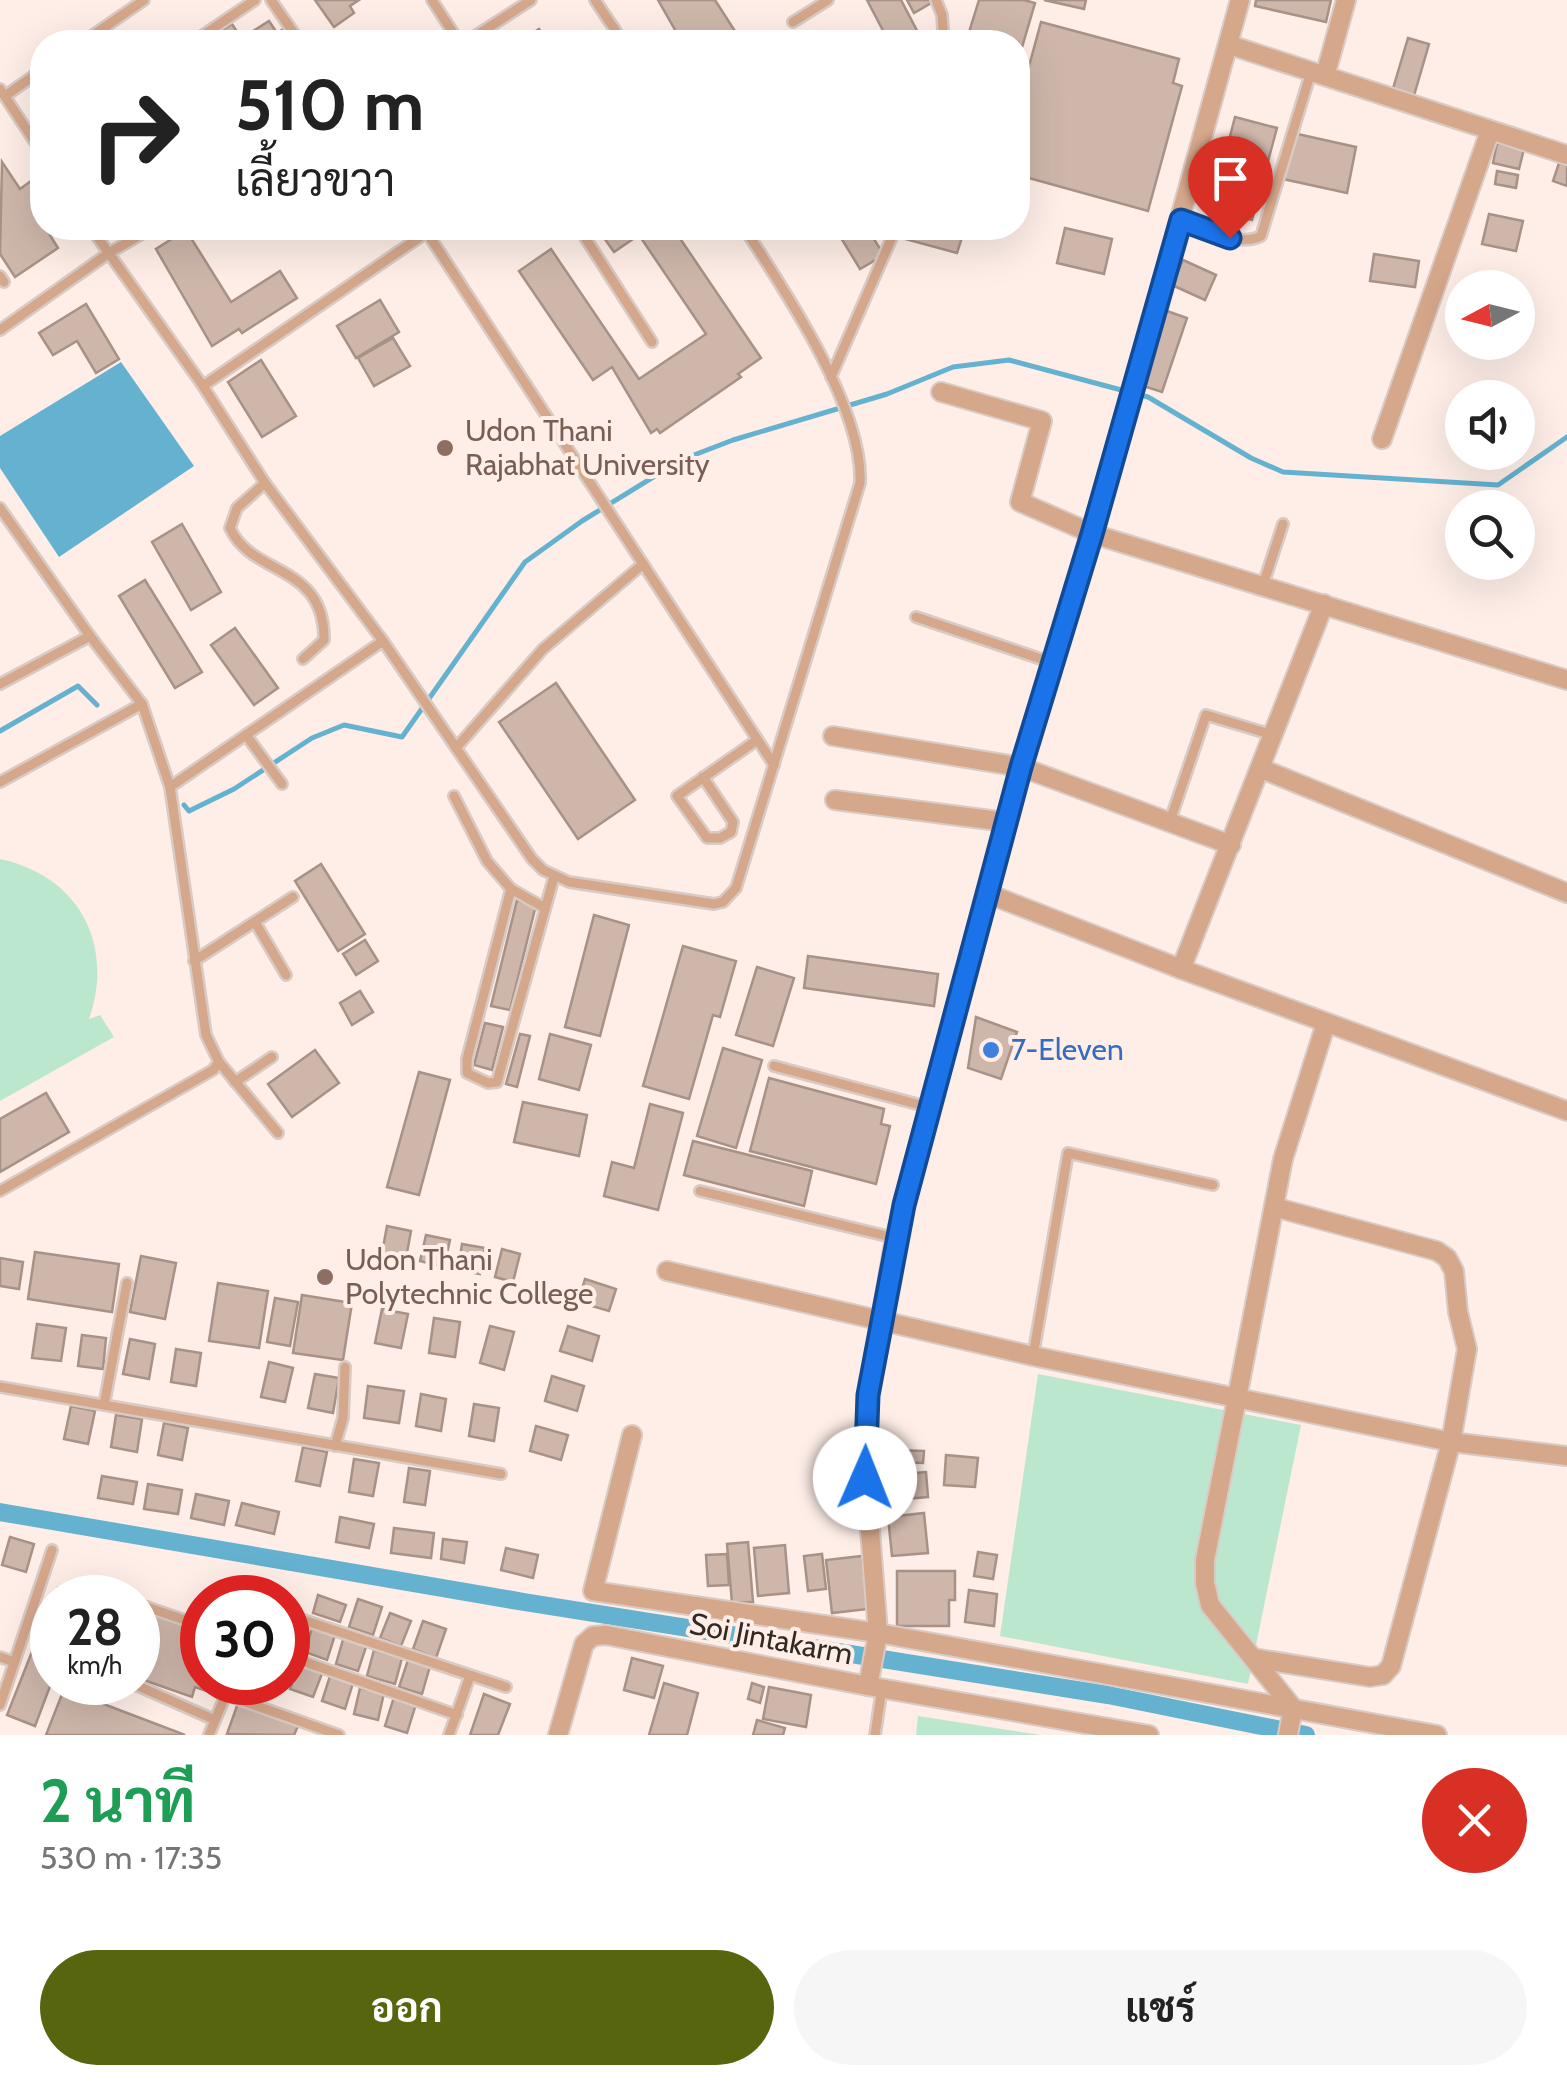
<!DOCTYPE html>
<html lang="th">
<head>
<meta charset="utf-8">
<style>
  body { margin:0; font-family:Cabin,Sarabun,sans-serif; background:#f6f6f6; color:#222; height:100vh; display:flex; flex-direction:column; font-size:38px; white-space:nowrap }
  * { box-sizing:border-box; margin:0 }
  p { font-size:32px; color:#767676 }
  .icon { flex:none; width:55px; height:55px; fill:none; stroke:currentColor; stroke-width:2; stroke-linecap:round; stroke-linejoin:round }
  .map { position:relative; height:1735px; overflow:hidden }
  .side { display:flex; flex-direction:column; background:#fff; flex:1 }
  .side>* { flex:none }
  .banner { position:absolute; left:30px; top:30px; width:1000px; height:210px; border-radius:40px; box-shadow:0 10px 40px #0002; background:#fff; color:#222; overflow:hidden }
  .needle { width:65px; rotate:263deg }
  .fabs { position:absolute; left:1445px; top:270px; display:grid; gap:20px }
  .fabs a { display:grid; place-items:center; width:90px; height:90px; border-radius:50%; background:#fff; box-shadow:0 10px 40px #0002; font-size:50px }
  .speed { position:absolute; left:30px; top:1575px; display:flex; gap:20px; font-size:50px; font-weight:700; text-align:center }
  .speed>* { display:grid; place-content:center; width:130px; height:130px; border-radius:50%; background:#fff; box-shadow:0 10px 40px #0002; line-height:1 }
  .speed small { font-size:25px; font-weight:400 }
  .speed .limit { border:15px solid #d22; background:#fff; color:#111 }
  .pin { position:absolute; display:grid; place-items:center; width:85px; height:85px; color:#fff; margin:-102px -42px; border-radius:50% 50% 50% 0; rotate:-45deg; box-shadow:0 0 10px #0007 }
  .pin .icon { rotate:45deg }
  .me { position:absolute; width:110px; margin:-55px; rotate:1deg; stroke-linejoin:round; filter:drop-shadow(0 0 8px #0008) }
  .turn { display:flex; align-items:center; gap:35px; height:210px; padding:0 40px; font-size:45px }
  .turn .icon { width:130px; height:130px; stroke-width:2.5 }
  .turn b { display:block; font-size:70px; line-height:85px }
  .round { display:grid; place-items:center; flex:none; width:105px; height:105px; border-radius:52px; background:#f6f6f6 }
  .overview { display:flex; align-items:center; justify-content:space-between; height:170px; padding:0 40px }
  h1 { font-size:60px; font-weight:700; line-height:75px; color:#1e9e55 }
  .action { display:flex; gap:20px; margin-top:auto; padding:20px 40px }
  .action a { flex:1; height:115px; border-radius:60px; background:#57660e; color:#fff; font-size:40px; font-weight:700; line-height:115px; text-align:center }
  .action a+a { background:#f6f6f6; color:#222 }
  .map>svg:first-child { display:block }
  .green { fill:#bce7cf }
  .water { fill:#64b2d0 }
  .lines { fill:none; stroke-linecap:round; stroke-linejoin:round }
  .stream { stroke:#64b2d0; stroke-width:5 }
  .canal { stroke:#64b2d0; stroke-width:18 }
  .building { fill:#ceb6aa; stroke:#a89186; stroke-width:2.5 }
  .service-casing { stroke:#d9cbc4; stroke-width:14 }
  .minor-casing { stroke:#d9cbc4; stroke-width:22 }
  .service { stroke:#d5a78b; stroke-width:9 }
  .minor { stroke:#d5a78b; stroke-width:18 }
  .route-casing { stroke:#114b97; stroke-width:25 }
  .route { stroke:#1a73e8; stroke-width:18 }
  .education-dot { fill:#8d6e63; stroke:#feeee7; stroke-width:4 }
  .shop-dot { fill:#3f7fe0; stroke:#feeee7; stroke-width:4 }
  .labels { text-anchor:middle; stroke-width:8; stroke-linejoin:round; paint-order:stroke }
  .education-label { font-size:30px; fill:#785e54; stroke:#feeee7; text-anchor:start }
  .shop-label { font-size:30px; fill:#366cbe; stroke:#feeee7; text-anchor:start }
  .street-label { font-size:30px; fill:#322924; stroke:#feeee7 }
</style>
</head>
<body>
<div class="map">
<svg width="1567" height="1735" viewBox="0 0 1567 1735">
  <rect width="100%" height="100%" fill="#feeee7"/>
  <g class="green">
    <path d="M0,859C79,876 115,944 89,1019L100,1015L114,1037L0,1101Z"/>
    <polygon points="1038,1374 1301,1425 1248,1684 1000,1636"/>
    <polygon points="918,1716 1041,1735 916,1735"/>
  </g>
  <polygon class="water" points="121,362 194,466 59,557 0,468 0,436"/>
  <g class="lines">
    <g class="stream">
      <polyline points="1136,394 1148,397 1251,458 1283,472 1498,485 1567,437"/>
      <polyline points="0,731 78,686 97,705"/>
      <polyline points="184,805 189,811 234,789 312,738 344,725 402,737 525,562 582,521 681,460 733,440 887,394 953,367 1009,360 1125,391"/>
    </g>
    <polyline class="canal" points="0,1512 524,1602 1108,1695 1306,1735"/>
  </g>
  <g class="building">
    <polygon points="315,0 359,0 350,6 354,13 334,27"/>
    <polygon points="658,0 715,0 742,42 682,42"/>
    <polygon points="867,0 901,0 923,42 889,42"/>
    <polygon points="907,0 932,0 933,2 914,13"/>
    <polygon points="979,0 1024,0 1035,3 1018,61 1018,42 966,42"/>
    <polygon points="1044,0 1086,0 1084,9"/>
    <polygon points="1256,0 1331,0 1326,22 1255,6"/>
    <polygon points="269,21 277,33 282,30 290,42 213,42 210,38 232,24 243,41 242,38"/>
    <polygon points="1041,22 1179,59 1173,83 1182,86 1148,211 1018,175 1018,107"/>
    <polygon points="539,29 548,42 519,42"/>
    <polygon points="1408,38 1429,44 1413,99 1392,92"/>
    <polygon points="1235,117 1277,128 1252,220 1211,209"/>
    <polygon points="1293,133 1356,147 1347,193 1283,179"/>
    <polygon points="1497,143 1524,149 1519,169 1493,163"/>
    <polygon points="2,162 20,189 42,173 42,202 33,208 58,248 15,277 0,254"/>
    <polygon points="1559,163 1567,165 1567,186 1553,181"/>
    <polygon points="1497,171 1518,175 1516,188 1495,184"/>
    <polygon points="1489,214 1523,221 1516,251 1482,244"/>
    <polygon points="597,228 673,228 761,358 738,374 741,377 660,433 657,429 651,433 612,367 593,380 519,271 551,249 639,379 706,334 639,235 614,252"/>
    <polygon points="835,228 867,228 884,255 860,269"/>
    <polygon points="909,228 965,228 957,253 905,239"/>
    <polygon points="1065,228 1112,239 1104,274 1057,263"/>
    <polygon points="186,230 231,302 280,271 297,298 242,333 239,329 212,346 156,249"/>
    <polygon points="1374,254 1419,261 1415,287 1370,281"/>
    <polygon points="1183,260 1216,275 1205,300 1172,285"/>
    <polygon points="380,300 399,332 356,358 337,326"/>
    <polygon points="86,304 119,359 96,373 77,341 53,355 39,333"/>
    <polygon points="1164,310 1187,318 1162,392 1140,385"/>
    <polygon points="393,338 410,366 374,386 358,358"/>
    <polygon points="261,360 296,416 262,437 228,382"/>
    <polygon points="182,524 221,592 191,610 152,542"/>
    <polygon points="145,580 202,672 175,688 119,596"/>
    <polygon points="235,628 278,688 254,705 211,645"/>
    <polygon points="556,683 635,800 578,839 499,722"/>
    <polygon points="321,864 365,934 338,951 295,881"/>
    <polygon points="517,900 536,905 510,1010 491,1006"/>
    <polygon points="594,915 629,925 600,1036 565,1027"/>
    <polygon points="365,940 378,961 356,975 343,954"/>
    <polygon points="683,946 736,961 720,1017 713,1015 689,1099 643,1086"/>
    <polygon points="808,956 938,974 934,1006 804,988"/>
    <polygon points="757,967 794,978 773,1046 736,1035"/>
    <polygon points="360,991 373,1012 352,1025 340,1003"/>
    <polygon points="976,1017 1017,1032 1001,1079 968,1068"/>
    <polygon points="485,1023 503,1027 492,1070 474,1065"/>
    <polygon points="520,1034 530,1036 517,1087 506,1084"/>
    <polygon points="550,1034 591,1045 579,1090 539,1079"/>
    <polygon points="723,1048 762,1060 736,1148 697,1136"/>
    <polygon points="315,1050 339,1083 292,1117 268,1084"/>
    <polygon points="419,1072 450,1080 419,1195 387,1187"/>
    <polygon points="769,1078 884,1109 881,1124 890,1126 876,1184 750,1151"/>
    <polygon points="46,1093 69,1132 0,1172 0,1119"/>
    <polygon points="523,1102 587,1115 579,1156 514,1142"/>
    <polygon points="650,1104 683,1113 658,1210 604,1196 612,1162 634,1168"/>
    <polygon points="693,1141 812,1171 804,1206 684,1175"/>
    <polygon points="387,1226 411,1231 406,1258 382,1253"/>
    <polygon points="426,1235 450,1240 444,1267 420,1261"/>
    <polygon points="462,1244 485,1248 480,1274 458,1270"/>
    <polygon points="502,1249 520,1254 513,1282 495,1277"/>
    <polygon points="35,1252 119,1264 112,1312 28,1299"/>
    <polygon points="141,1256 176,1263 165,1319 130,1312"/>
    <polygon points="0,1258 23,1262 19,1289 0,1286"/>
    <polygon points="585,1279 616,1289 609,1311 578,1302"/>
    <polygon points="218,1283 268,1291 259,1348 209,1341"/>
    <polygon points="302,1295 352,1303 343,1360 293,1353"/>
    <polygon points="275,1298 298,1302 290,1346 267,1342"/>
    <polygon points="382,1309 408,1314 401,1348 375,1343"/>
    <polygon points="434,1318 460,1322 455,1357 429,1353"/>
    <polygon points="37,1324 66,1328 61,1361 32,1358"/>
    <polygon points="490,1326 514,1332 504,1370 480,1363"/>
    <polygon points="568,1326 599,1336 592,1361 560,1351"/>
    <polygon points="82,1335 106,1338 103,1369 78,1366"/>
    <polygon points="130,1339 155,1344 149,1379 123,1374"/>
    <polygon points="176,1349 201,1353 196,1386 171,1382"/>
    <polygon points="269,1362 293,1368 285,1402 261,1397"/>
    <polygon points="315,1374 339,1378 333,1413 308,1408"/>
    <polygon points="552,1376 584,1386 577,1411 545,1401"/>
    <polygon points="368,1386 404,1391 399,1423 364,1418"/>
    <polygon points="421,1394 446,1399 441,1431 416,1426"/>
    <polygon points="474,1404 499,1408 494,1441 469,1436"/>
    <polygon points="71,1406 95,1411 88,1444 64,1439"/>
    <polygon points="116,1415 142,1419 137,1452 111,1447"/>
    <polygon points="164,1423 188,1428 182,1460 158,1455"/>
    <polygon points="536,1426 568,1435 561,1460 530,1451"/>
    <polygon points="303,1447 327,1452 320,1486 296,1481"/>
    <polygon points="890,1450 924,1451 923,1463 889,1462"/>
    <polygon points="946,1455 978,1458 975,1487 944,1485"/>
    <polygon points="354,1459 379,1463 373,1496 349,1492"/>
    <polygon points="409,1468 430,1471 425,1505 404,1502"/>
    <polygon points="926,1472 928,1497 879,1501 876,1476"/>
    <polygon points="102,1476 137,1482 133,1504 98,1498"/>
    <polygon points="148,1484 182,1490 178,1514 144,1509"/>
    <polygon points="196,1494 229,1501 224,1525 191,1518"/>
    <polygon points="242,1503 279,1512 274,1534 236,1525"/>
    <polygon points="924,1513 928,1553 892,1556 888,1517"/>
    <polygon points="340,1517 374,1524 369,1548 336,1542"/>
    <polygon points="394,1528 434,1533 431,1558 391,1553"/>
    <polygon points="10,1537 34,1544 26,1572 2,1565"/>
    <polygon points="443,1539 467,1542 464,1563 441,1559"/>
    <polygon points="748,1542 753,1602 732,1603 727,1544"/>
    <polygon points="785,1545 789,1593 758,1596 754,1548"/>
    <polygon points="506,1548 538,1555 533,1578 501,1570"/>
    <polygon points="978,1552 997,1555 993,1579 974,1576"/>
    <polygon points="727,1554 729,1585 708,1586 706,1555"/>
    <polygon points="822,1554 826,1589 808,1591 804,1556"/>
    <polygon points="862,1556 868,1609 832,1613 826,1560"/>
    <polygon points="897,1571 955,1571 955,1600 949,1600 949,1626 897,1626"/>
    <polygon points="58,1588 81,1598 54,1598"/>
    <polygon points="218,1588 240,1596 239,1598 215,1598"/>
    <polygon points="969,1590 997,1594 994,1626 965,1622"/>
    <polygon points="318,1595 346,1605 340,1622 313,1613"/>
    <polygon points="358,1599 382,1607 373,1635 349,1627"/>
    <polygon points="52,1601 52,1681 35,1726 7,1715"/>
    <polygon points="149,1613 202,1632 202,1682 223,1682 218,1695 195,1687 192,1697 138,1678 138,1645"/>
    <polygon points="390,1613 411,1621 401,1646 380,1638"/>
    <polygon points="288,1621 300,1625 293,1648 288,1646"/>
    <polygon points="423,1621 446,1629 436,1658 413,1649"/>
    <polygon points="312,1628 335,1635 327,1660 305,1652"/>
    <polygon points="344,1636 367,1644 358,1671 336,1664"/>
    <polygon points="374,1650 402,1658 395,1684 367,1676"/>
    <polygon points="632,1658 663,1666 654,1698 624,1690"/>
    <polygon points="408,1660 430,1666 422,1694 399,1687"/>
    <polygon points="299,1662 323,1671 313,1697 290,1689"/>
    <polygon points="330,1676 353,1683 345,1709 322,1701"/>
    <polygon points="664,1683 698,1693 687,1735 649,1735"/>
    <polygon points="752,1683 764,1687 760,1703 748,1699"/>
    <polygon points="769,1687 811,1695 806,1727 763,1719"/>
    <polygon points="360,1688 384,1693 378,1720 354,1714"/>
    <polygon points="64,1689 185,1735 46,1735"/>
    <polygon points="484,1694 510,1704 498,1735 470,1735"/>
    <polygon points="394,1697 416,1704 407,1733 385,1726"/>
    <polygon points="238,1703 298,1726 294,1735 227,1734"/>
    <polygon points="757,1720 785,1728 783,1735 753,1735"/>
  </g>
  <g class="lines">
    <defs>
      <g id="service">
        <polyline points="271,0 300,42"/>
        <polyline points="432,0 459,42"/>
        <polyline points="595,0 623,42"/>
        <polyline points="936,0 942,15 944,42"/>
        <polyline points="793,22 828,0"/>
        <polyline points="104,28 113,42"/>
        <polyline points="83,42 144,0"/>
        <polyline points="193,42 255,0"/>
        <polyline points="466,42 531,0"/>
        <polyline points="0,89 42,153"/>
        <polyline points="5,96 42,70"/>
        <path d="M1181,220C1205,229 1237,248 1261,236L1311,72"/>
        <path d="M91,228L203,386L265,483L383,641L532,859L543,870L569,882L714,904L723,902L736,888L860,483C864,409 784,289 744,228"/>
        <polyline points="424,228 774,765"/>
        <polyline points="579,228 652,342"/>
        <polyline points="0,276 4,282"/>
        <polyline points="0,330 109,253 152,228"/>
        <polyline points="831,377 896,228"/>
        <polyline points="203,386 433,228"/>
        <path d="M265,483L237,508L230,528C252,577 325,563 324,640L303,659"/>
        <polyline points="0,508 90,636 142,704 170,787 206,1035 219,1062 213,1070 0,1191"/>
        <polyline points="1263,585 1283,524"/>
        <polyline points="916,617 1053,663"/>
        <polyline points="0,684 90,636"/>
        <polyline points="246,735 282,784"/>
        <polyline points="456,748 543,649 643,564"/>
        <polyline points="703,777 733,822 731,832 720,838 707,838 677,796 757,740"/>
        <polyline points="0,782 142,704"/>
        <polyline points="170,787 383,641"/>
        <polyline points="454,796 487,861 511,889 545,908"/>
        <polyline points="1170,821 1206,715 1273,735"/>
        <polyline points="511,889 467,1059 467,1073 488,1083 497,1082 554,877"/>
        <polyline points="255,922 286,975"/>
        <polyline points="194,961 293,897"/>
        <polyline points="219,1062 278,1133"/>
        <polyline points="774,1066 928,1107"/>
        <polyline points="235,1082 272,1057"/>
        <polyline points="700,1191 895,1238"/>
        <polyline points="1033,1356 1068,1153 1213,1185"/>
        <polyline points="0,1387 501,1474"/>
        <polyline points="104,1405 127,1283"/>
        <polyline points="335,1446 343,1418 345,1367"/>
        <polyline points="97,1592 116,1598"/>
        <polyline points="138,1604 202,1626"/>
        <polyline points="288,1615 506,1687"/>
        <polyline points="138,1636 147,1607"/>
        <polyline points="288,1656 457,1715"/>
        <polyline points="0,1657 14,1662"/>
        <polyline points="129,1682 215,1720"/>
        <polyline points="226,1695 339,1735"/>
        <polyline points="0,1705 52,1550"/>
        <polyline points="209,1735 231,1682"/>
        <polyline points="449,1735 470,1676"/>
        <polyline points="875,1735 882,1688"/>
      </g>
      <g id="minor">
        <polyline points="1230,45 1567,155"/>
        <polyline points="1325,76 1346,0"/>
        <polyline points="941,392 1042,421 1020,502 1093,534 1567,680"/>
        <polyline points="1382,439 1490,131"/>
        <polyline points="833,736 1021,767 1231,845"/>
        <polyline points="1262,769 1567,893"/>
        <polyline points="835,800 1006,822"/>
        <polyline points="986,893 1181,969 1567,1111"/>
        <polyline points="1181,969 1324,604"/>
        <polyline points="1326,1023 1283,1159 1237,1398 1451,1442 1567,1456"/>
        <polyline points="667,1271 1033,1356 1237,1398 1205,1560 1205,1583 1210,1605 1293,1708 1288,1735"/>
        <polyline points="632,1435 593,1591 878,1633 1437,1735"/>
        <polyline points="1253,1658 1370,1677 1383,1675 1391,1666 1451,1442 1467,1349 1458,1312 1454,1271 1447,1258 1437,1251 1274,1207"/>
        <polyline points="868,1686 878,1633 864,1453 868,1395 895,1238 1021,767 1093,534 1240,0"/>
        <polyline points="558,1735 584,1644 593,1636 606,1635 868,1686 1149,1735"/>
      </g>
    </defs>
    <use href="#service" class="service-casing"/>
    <use href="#minor" class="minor-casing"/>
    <use href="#service" class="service"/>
    <use href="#minor" class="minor"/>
  </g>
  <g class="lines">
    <defs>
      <polyline id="route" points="865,1478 868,1395 904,1205 1021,767 1092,534 1181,220 1230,238"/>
    </defs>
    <use href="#route" class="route-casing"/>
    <use href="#route" class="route"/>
  </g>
  <g class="education-dot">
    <circle cx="445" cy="448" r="10"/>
    <circle cx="325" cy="1277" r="10"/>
  </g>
  <circle class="shop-dot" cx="991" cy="1050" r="10"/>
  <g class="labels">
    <g class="education-label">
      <text x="465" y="441">Udon Thani<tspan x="465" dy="34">Rajabhat University</tspan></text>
      <text x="345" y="1270">Udon Thani<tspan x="345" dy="34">Polytechnic College</tspan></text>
    </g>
    <g class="shop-label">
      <text x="1011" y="1060">7-Eleven</text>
    </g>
    <g class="street-label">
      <text transform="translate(771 1639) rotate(11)" y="10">Soi Jintakarm</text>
    </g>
  </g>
</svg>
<div class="fabs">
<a><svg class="needle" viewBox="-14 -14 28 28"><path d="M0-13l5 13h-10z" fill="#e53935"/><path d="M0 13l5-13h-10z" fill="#767676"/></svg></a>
<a><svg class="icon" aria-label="sound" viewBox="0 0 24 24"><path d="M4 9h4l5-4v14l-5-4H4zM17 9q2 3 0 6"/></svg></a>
<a><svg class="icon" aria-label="search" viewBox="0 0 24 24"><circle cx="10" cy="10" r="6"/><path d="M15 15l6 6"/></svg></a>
</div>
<div class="speed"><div>28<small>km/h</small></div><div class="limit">30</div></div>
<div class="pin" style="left:1230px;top:238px;background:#d93025"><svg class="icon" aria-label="arrive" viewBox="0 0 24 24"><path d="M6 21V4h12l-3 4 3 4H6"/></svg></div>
<svg class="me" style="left:865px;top:1478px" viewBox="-20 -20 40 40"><circle r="19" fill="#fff"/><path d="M0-13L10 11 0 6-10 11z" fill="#1a73e8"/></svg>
<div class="banner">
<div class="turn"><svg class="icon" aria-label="right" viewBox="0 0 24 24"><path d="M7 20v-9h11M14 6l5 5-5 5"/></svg><div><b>510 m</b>เลี้ยวขวา</div></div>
</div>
</div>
<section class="side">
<div class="overview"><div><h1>2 นาที</h1><p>530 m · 17:35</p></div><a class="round" style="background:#d93025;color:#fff"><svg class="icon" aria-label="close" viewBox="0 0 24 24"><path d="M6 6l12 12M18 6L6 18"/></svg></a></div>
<div class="action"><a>ออก</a><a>แชร์</a></div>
</section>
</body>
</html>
